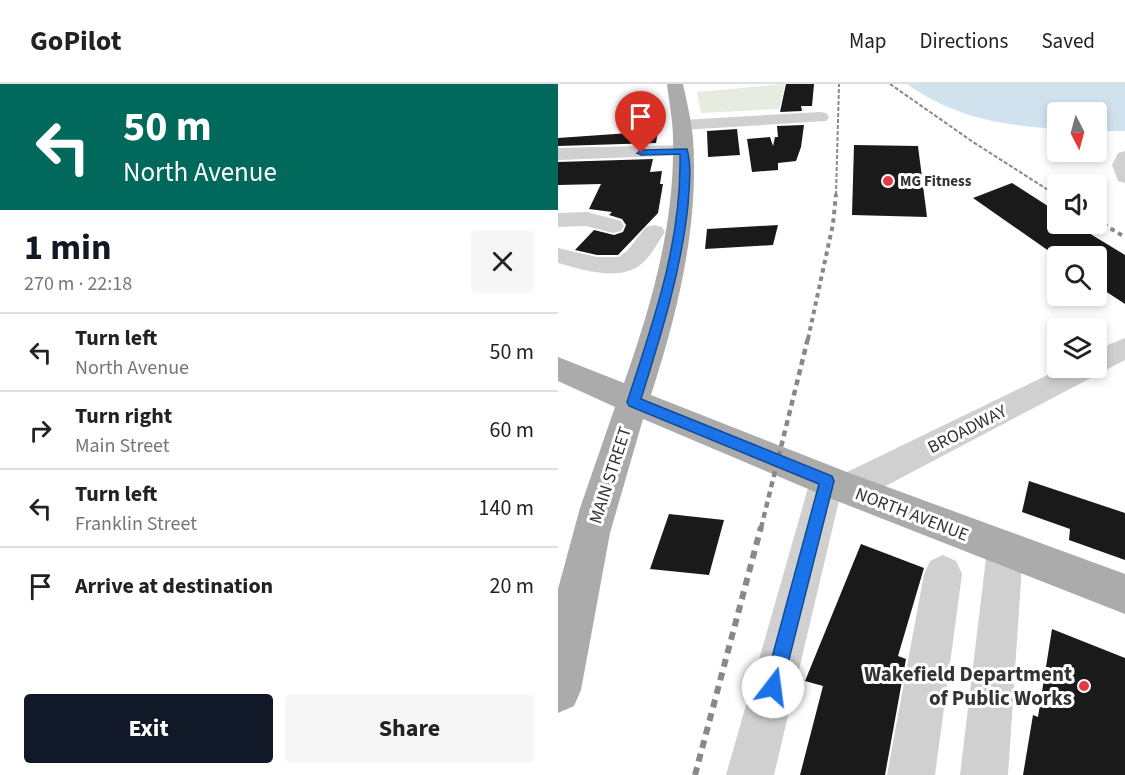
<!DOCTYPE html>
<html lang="en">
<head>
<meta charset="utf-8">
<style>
  body { margin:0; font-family:"Source Sans 3",sans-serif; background:#f6f6f6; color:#222; height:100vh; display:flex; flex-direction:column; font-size:22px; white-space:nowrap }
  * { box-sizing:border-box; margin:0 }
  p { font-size:20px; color:#767676 }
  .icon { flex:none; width:33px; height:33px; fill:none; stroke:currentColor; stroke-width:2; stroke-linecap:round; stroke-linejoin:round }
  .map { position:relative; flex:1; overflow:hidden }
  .side { display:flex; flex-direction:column; background:#fff; width:558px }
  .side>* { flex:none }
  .top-card { background:#00695c; color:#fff; overflow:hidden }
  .needle { width:39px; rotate:174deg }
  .fabs { position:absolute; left:489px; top:18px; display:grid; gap:12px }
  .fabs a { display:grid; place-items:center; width:60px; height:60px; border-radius:6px; background:#fff; box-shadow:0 3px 9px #0003; font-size:30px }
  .pin { position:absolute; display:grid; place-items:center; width:51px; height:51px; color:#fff; margin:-62px -26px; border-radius:50% 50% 50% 0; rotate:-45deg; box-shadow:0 0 6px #0007 }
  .pin .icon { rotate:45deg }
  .me { position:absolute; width:66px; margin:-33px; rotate:15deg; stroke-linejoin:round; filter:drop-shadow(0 0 4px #0008) }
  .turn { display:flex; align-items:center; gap:21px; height:126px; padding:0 24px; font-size:27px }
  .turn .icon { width:78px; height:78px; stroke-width:2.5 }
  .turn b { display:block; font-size:42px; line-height:51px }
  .round { display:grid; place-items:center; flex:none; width:63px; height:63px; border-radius:6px; background:#f6f6f6 }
  .summary { display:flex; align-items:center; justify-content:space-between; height:102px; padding:0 24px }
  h1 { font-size:36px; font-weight:700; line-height:45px; color:#111827 }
  .cta { display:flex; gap:12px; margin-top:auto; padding:12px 24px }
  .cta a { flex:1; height:69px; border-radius:6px; background:#111827; color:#fff; font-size:24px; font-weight:700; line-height:69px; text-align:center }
  .cta a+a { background:#f6f6f6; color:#222 }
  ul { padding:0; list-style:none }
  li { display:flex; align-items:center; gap:18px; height:78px; padding:0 24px; border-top:2px solid #e0e0e0 }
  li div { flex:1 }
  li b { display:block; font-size:22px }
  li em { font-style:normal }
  header { display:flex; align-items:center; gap:36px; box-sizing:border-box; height:84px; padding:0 30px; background:#fff; border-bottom:2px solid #e0e0e0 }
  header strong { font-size:28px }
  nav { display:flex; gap:33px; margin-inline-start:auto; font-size:21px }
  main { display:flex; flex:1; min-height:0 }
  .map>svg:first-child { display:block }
  .green { fill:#e6ecdf }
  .water { fill:#cfe2ee }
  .building { fill:#1a1a1a }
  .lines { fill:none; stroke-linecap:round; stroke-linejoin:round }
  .minor { fill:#d0d0d0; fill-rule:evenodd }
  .major { fill:#ababab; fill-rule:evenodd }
  .rail-far3 { stroke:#888; stroke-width:2; stroke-dasharray:4 2; stroke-linecap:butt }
  .rail-far2 { stroke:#888; stroke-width:4; stroke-dasharray:4.5 4; stroke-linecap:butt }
  .rail-far1 { stroke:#888; stroke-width:4.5; stroke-dasharray:6 4.5; stroke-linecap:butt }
  .rail { stroke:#888; stroke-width:6; stroke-dasharray:8 6; stroke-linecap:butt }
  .route { fill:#1a73e8; stroke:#114b97; stroke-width:1.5 }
  .poi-dot { fill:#e63946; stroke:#fff; stroke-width:2 }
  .labels { text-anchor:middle; stroke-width:6; stroke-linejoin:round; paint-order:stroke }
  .far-poi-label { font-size:15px; font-weight:bold; fill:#333; stroke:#fff; text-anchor:start }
  .street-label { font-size:18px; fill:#333; stroke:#fff }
  .near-poi-label { font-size:21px; font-weight:bold; fill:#333; stroke:#fff; text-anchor:end }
</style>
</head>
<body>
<header>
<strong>GoPilot</strong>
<nav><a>Map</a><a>Directions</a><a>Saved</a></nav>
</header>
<main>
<section class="side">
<div class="top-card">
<div class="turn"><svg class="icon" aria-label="left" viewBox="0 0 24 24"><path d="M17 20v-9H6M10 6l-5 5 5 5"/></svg><div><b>50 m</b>North Avenue</div></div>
</div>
<div class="summary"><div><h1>1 min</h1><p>270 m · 22:18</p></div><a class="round"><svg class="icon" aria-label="close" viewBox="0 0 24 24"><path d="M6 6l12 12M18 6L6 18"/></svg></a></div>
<ul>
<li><svg class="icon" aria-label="left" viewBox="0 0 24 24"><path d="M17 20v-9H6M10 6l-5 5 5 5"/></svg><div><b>Turn left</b><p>North Avenue</p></div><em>50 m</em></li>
<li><svg class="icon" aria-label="right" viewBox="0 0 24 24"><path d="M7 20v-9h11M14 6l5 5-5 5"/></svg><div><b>Turn right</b><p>Main Street</p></div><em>60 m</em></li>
<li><svg class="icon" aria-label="left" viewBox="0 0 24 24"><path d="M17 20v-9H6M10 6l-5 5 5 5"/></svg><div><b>Turn left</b><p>Franklin Street</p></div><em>140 m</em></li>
<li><svg class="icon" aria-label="arrive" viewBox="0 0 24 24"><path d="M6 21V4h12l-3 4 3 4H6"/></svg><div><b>Arrive at destination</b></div><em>20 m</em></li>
</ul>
<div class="cta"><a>Exit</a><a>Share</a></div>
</section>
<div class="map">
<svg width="567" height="691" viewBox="0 0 567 691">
  <rect width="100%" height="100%" fill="#fff"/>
  <polygon class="green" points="227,0 221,25 143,29 139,8"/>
  <path class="water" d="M349,0H567V47H539L538,28H500L499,45C443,41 397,34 349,0Z"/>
  <g class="building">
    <polygon points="228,0 256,0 254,22 243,22 244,27 222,28"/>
    <polygon points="246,41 243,63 238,77 220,79 220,86 194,88 189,55 212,53 215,62 217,53 220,53 219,42"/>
    <polygon points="179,45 182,71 150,73 149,47"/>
    <polygon points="100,47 98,59 0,62 0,54"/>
    <polygon points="296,61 360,62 369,133 294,131"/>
    <polygon points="95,75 92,88 104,87 102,100 105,100 100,129 60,171 39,171 17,166 36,146 56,151 65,148 68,141 64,135 51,131 54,128 31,125 43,100 0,101 0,78"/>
    <polygon points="454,99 496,126 500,129 500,140 516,140 567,171 567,220 538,201 538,172 498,172 415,114"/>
    <polygon points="220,141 215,161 147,165 149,145"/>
    <polygon points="471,397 567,429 567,476 511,456 512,445 464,428"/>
    <polygon points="111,430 166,436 151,491 92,485"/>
    <polygon points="303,460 366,484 340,572 348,575 327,691 242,691 265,602 247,597"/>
    <polygon points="494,545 567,574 567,691 465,691 475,631 480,633"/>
  </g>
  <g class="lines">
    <g class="minor">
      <polygon points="262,28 268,29 271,33 268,37 124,46 118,45 115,41 118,37 124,36"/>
      <polygon points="126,61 133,63 136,67 133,71 0,76 0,64"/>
      <polygon points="567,67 567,99 560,97 554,81 560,69"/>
      <polygon points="29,128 63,137 66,142 63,147 55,149 28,142 0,143 0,129"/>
      <path d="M96,141L104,143L107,148C100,158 92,174 82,181C60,198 23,185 0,179V164L39,173H61L69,167L88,143Z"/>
      <polygon points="567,254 567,276 301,416 289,420 281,417 216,691 168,691 252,397 257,386 269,382 281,386 283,391 504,284 538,284 538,266"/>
      <polygon points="447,448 460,453 465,466 450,691 402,691 429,466 434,453"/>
      <polygon points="385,471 398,477 404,490 377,691 329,691 366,490 372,477"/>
    </g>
    <path class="major" d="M109,0H125C129,18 133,36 135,54C141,143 120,227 93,311L294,390L567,490V530L269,413L85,335L52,449L23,606L16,622L0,629V505L22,424L57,323L0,297V273L66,299C94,219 117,140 115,54C115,36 111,18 109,0Z"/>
    <g class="rail-far3">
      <polyline points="332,0 415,58 498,111"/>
      <polyline points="278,111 281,0"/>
    </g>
    <g class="rail-far2">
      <polyline points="496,110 500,112"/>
      <polyline points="538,136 567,153"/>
      <polyline points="250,255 275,140 278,110"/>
    </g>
    <polyline class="rail-far1" points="203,444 250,254"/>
    <polyline class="rail" points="137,691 203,443"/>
  </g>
  <path class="route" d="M129,65C134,82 131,104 130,121C123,188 103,251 83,315L274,392L276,397L224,603L222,610L215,613L208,610L206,603L261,400L71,322L69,318C96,236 124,157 122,70L83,71L79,69L83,66Z"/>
  <g class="poi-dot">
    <circle cx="330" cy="97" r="6"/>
    <circle cx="526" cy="602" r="6"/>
  </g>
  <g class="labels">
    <g class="far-poi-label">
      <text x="342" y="102">MG Fitness</text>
    </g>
    <g class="street-label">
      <text transform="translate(409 345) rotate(-27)" y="6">BROADWAY</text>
      <text transform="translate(52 391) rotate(-72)" y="6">MAIN STREET</text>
      <text transform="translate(354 430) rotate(21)" y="6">NORTH AVENUE</text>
    </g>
    <g class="near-poi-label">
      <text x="514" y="597">Wakefield Department<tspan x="514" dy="24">of Public Works</tspan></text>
    </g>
  </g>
</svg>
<div class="fabs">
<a><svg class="needle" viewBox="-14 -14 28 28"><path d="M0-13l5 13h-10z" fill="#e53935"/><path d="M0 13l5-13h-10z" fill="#767676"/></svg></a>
<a><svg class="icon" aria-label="sound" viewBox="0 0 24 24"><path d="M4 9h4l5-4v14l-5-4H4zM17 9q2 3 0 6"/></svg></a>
<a><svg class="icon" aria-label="search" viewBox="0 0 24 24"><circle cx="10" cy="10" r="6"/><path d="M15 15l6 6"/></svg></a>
<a><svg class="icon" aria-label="layers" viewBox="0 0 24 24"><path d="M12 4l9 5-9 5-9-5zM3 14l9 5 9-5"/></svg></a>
</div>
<div class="pin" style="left:83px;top:69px;background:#d93025"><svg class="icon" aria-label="arrive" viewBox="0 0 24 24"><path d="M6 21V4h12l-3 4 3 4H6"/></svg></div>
<svg class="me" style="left:215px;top:603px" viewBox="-20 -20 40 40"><circle r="19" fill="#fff"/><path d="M0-13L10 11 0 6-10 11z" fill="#1a73e8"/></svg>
</div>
</main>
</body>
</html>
